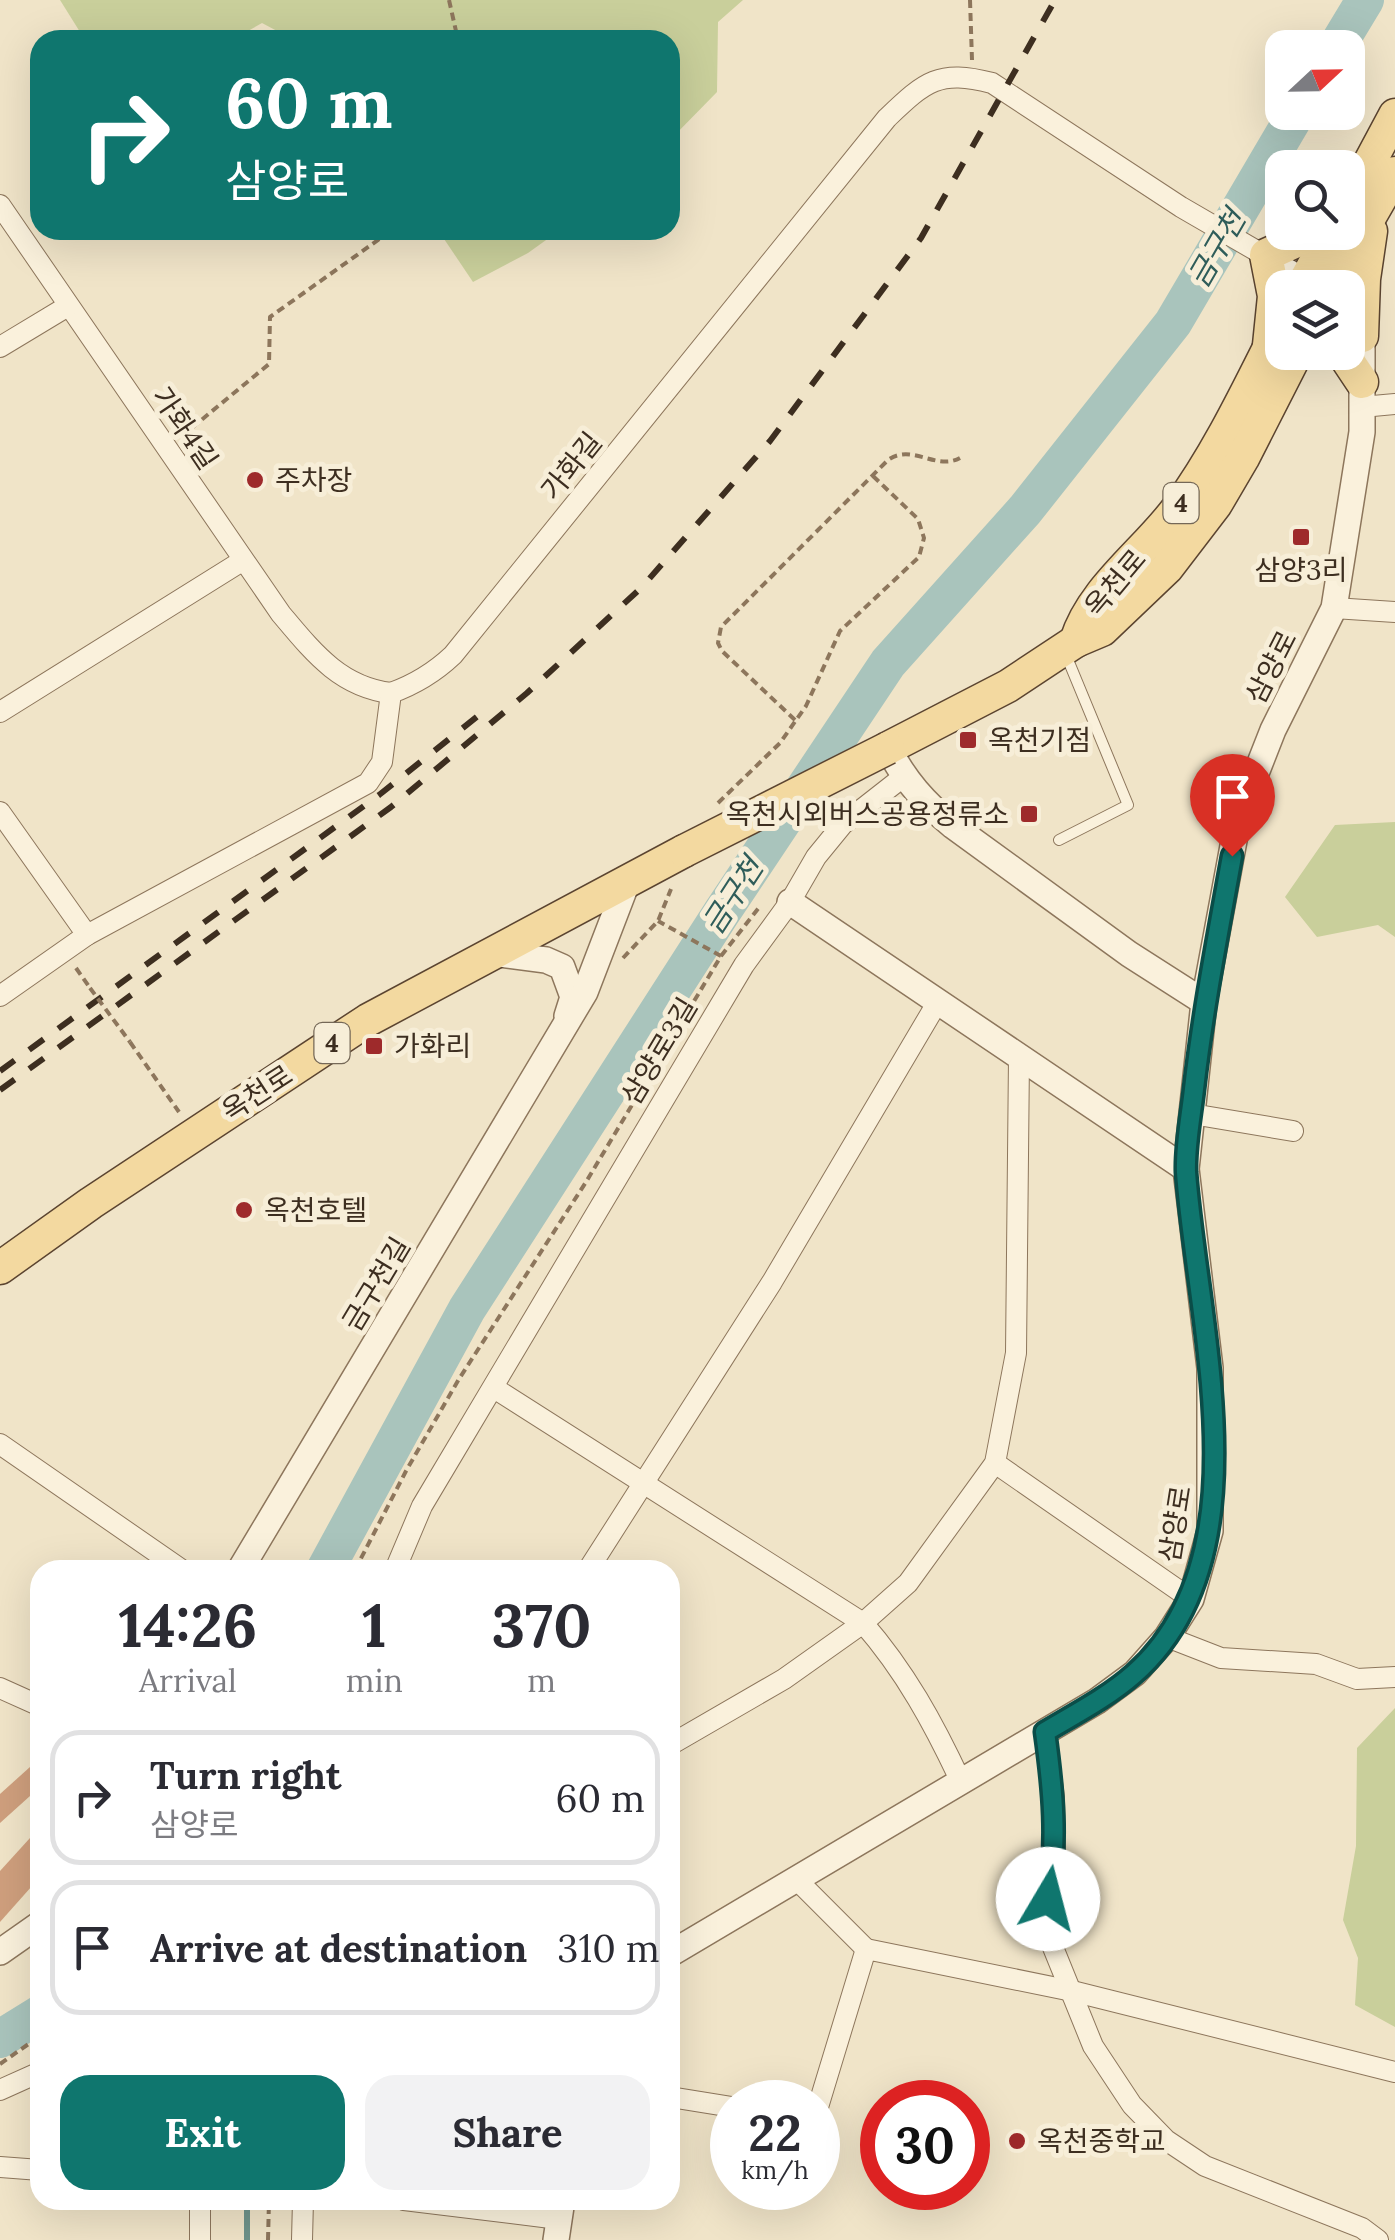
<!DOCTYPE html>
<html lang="en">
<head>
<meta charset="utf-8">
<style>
  body { margin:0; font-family:Lora,"Noto Sans KR",serif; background:#f2f2f3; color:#2b2b33; height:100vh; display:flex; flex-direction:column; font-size:38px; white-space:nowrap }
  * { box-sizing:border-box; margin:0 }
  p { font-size:32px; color:#7c7c81 }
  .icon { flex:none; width:55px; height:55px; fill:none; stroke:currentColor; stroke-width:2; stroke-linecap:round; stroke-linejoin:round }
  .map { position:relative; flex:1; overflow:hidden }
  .details { position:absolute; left:30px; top:1560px; width:650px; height:650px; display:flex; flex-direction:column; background:#fff; border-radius:30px; box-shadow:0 10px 40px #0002 }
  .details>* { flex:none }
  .top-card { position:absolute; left:30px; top:30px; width:650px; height:210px; border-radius:30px; box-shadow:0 10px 40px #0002; background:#0f766e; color:#fff; overflow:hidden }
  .needle { width:65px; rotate:68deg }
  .fabs { position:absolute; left:1265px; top:30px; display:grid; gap:20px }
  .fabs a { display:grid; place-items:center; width:100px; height:100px; border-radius:20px; background:#fff; box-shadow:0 10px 40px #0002; font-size:50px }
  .speed { position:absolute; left:710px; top:2080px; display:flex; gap:20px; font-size:50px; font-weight:700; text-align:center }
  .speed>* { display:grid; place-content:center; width:130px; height:130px; border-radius:50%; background:#fff; box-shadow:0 10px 40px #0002; line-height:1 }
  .speed small { font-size:25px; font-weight:400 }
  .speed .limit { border:15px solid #d22; background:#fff; color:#111 }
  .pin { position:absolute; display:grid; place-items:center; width:85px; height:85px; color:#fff; margin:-102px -42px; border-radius:50% 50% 50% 0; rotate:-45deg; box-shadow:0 0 10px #0007 }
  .pin .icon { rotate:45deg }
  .me { position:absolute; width:110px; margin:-55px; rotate:8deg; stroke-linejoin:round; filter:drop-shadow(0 0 8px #0008) }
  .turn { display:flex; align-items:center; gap:35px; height:210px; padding:0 30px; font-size:45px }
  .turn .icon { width:130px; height:130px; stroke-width:2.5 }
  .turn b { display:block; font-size:70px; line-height:85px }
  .eta { display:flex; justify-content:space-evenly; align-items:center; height:170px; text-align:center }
  .eta b { font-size:60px; font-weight:800; line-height:70px }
  .button { display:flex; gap:20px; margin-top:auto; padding:20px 30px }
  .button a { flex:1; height:115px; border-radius:30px; background:#0f766e; color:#fff; font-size:40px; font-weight:800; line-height:115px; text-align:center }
  .button a+a { background:#f2f2f3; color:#2b2b33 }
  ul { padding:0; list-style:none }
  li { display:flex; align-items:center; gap:30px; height:135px; margin:0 20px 15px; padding:0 10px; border:5px solid #e1e1e2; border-radius:30px }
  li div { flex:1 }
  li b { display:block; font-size:38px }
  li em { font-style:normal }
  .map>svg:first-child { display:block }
  .green { fill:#c9cf9b }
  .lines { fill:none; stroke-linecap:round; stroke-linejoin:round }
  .stream { stroke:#6f938a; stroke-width:6 }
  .river { stroke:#a9c4bc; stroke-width:38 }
  .building { fill:#cf9f7d }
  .service-casing { stroke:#8d765c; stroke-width:12 }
  .minor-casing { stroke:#8d765c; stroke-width:22 }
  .tertiary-casing { stroke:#8d765c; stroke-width:28 }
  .primary-casing { stroke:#5b4430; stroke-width:35 }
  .path { stroke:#8d765c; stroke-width:4; stroke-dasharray:8 5; stroke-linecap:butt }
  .service { stroke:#faf1dc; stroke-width:10 }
  .minor { stroke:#faf1dc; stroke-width:20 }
  .tertiary { stroke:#faf1dc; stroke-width:25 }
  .primary { stroke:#f3d9a0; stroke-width:32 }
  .rail { stroke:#3d2e20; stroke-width:6; stroke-dasharray:18 18; stroke-linecap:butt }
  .primary-bridge-casing { stroke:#5b4430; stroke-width:35; stroke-linecap:butt }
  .path-bridge { stroke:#8d765c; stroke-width:4; stroke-dasharray:8 5; stroke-linecap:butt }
  .primary-bridge { stroke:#f3d9a0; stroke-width:32 }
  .route-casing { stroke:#0a4d48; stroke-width:25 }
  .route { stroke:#0f766e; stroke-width:18 }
  .poi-dot { fill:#9e2a2b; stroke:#f7eed8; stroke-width:4 }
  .labels { text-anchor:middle; stroke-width:10; stroke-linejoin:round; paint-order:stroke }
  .shield { fill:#f7eed8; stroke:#756857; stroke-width:2.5 }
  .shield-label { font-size:25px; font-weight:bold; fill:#3d2e20 }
  .street-label { font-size:28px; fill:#3d2e20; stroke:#f7eed8 }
  .poi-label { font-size:28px; fill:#3d2e20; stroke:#f7eed8; text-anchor:start }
  .water-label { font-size:30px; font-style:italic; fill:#2f5d5a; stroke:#f7eed8 }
</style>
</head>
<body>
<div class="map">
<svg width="1395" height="2240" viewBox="0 0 1395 2240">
  <rect width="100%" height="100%" fill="#f0e4c8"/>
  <g class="green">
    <polygon points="60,0 743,0 718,22 717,92 670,140 670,40 294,40 262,23 232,40 85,40"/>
    <polygon points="438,230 560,230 528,253 473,282"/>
    <polygon points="1395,822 1395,937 1378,925 1317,937 1285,897 1335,825"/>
    <polygon points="1395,1708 1395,2027 1355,2005 1358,1958 1343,1920 1356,1846 1357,1748"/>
  </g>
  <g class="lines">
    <polyline class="stream" points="247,2200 247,2240"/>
    <g class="river">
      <polyline points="1336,48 1365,0"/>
      <polyline points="325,1570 467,1309 722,912 888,663 1025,510 1173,323 1297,112"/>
      <polyline points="0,2039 40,2014"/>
    </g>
  </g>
  <g class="building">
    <polygon points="40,1758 40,1787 0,1823 0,1794"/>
    <polygon points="40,1827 40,1877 0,1922 0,1871"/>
  </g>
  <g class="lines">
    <defs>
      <polyline id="service" points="1059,840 1128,805 1066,655"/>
      <g id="minor">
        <path d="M0,205L281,614C313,652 340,687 391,693"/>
        <polyline points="0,347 68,306"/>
        <polyline points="1362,407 1395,404"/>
        <polyline points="1334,608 1395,612"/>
        <polyline points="0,712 242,561"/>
        <polyline points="0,812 87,935"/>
        <path d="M0,996L87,935L368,783L382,762L391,693C416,684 434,673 453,655L887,118C925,82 938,69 992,83L1181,207L1312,283"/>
        <polyline points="1192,1114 1293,1131"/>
        <path d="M494,1388L863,1623C905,1671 934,1724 961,1782"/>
        <polyline points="0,1444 182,1570"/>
        <polyline points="995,1463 1191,1599"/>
        <polyline points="395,1570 422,1506 744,965 790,902 816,857 843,824 903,777"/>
        <polyline points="588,1570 772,1282 937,1003"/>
        <polyline points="1167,1637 1221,1658 1316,1664 1357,1679 1395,1677"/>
        <polyline points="0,1688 40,1706"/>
        <polyline points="1045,1732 1054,1797 1055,1859 1048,1899 1050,1940 1093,2046 1132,2105 1166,2140 1205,2166 1362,2228 1378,2240"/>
        <polyline points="670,1745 784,1679 863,1623 908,1583 995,1463 1016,1353 1019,1057"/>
        <polyline points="796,1879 866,1949"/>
        <polyline points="0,2090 40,2072"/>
        <polyline points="670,2097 732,2107"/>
        <polyline points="818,2107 866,1949 1072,1991 1395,2072"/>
        <polyline points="0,2167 40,2170"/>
        <polyline points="200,2200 200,2240"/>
        <polyline points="404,2200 559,2219"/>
        <polyline points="302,2240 303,2200"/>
      </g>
      <g id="tertiary">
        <path d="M888,748C905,781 925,803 953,826L1129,954L1204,1002"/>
        <polyline points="790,902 1186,1169"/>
        <polyline points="492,953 546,960 562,967 573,997 567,1016"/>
        <polyline points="240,1570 585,992 628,880"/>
        <polyline points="0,1952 40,1924"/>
        <polyline points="670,1954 1097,1701 1135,1673 1167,1637 1191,1599 1210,1531 1210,1368 1186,1169 1204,1002 1238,819 1273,730 1334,608 1362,432 1362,336 1354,319"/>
        <polyline points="556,2240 562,2200"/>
      </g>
      <g id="primary">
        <polyline points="1348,203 1395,115"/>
        <polyline points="1301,288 1332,232"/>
        <polyline points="1329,288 1395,173"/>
        <polyline points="1362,336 1364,279 1371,231"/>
        <polyline points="1269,345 1274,296 1266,255 1316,232"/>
        <polyline points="1342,352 1362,382"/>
        <path d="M1076,641C1092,589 1145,552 1177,509C1219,452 1250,385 1282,322"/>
        <polyline points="888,748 1008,686 1076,641 1102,630 1167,568 1216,504 1243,458 1297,352"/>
        <polyline points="0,1268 91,1203 368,1020 684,851"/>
      </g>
    </defs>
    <use href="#service" class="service-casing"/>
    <use href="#minor" class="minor-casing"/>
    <use href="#tertiary" class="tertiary-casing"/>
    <use href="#primary" class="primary-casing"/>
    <g class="path">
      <polyline points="449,0 458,40"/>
      <polyline points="970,0 972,60"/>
      <polyline points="182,436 269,364 270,317 392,230"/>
      <path d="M795,720L722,651L718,643L721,627L888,460C912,443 936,471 960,458"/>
      <polyline points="718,803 780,743 806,706 840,631 919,557 924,538 918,519 873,476"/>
      <polyline points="721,956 761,905"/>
      <polyline points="623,958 658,921 671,889"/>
      <polyline points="76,968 90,988"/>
      <polyline points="130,1042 179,1112"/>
      <polyline points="355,1570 406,1471 459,1379 586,1182 721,956 658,921"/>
      <polyline points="0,2064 40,2036"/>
      <polyline points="268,2240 269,2200"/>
    </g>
    <use href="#service" class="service"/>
    <use href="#minor" class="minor"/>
    <use href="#tertiary" class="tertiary"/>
    <use href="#primary" class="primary"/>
    <g class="rail">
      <polyline points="0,1071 379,795 479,715"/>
      <polyline points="0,1090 391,807 527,693 642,587 770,441 921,238 1055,0"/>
    </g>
    <defs>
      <polyline id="primary-bridge" points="684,851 888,748"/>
    </defs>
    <use href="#primary-bridge" class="primary-bridge-casing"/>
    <polyline class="path-bridge" points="90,988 130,1042"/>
    <use href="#primary-bridge" class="primary-bridge"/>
  </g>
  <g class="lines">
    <defs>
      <path id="route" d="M1048,1899C1058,1842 1053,1789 1045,1732C1075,1714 1108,1697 1134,1674C1267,1557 1197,1325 1186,1172C1185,1146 1191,1116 1194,1089C1203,1011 1218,934 1232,856"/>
    </defs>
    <use href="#route" class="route-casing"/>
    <use href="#route" class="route"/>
  </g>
  <g class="poi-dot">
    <circle cx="255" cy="480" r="10"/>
    <rect x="1291" y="527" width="20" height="20" rx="5"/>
    <rect x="958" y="730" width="20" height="20" rx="5"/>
    <rect x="1019" y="804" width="20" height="20" rx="5"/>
    <rect x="364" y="1036" width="20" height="20" rx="5"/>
    <circle cx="244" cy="1210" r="10"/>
    <circle cx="1017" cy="2141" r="10"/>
  </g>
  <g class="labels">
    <g class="shield">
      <rect x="1163.5" y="483" width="35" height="40" rx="8"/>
      <rect x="314.5" y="1023" width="35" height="40" rx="8"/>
    </g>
    <g class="shield-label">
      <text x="1181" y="512">4</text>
      <text x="332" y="1052">4</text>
    </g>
    <g class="street-label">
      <text transform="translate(185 428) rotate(56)" y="10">가화4길</text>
      <text transform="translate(571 466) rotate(-51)" y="10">가화길</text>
      <text transform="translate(1115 583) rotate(-50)" y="10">옥천로</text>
      <text transform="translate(1271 667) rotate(-63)" y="10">삼양로</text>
      <text transform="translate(659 1051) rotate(-59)" y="10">삼양로3길</text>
      <text transform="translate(257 1093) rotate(-33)" y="10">옥천로</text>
      <text transform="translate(376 1284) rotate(-59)" y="10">금구천길</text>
      <text transform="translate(1175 1524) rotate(-81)" y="10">삼양로</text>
    </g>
    <g class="poi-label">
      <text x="275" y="490">주차장</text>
      <text x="1301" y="580" text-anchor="middle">삼양3리</text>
      <text x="988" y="750">옥천기점</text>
      <text x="1009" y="824" text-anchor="end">옥천시외버스공용정류소</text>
      <text x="394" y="1056">가화리</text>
      <text x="264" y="1220">옥천호텔</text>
      <text x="1037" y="2151">옥천중학교</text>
    </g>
    <g class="water-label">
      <text transform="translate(1217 249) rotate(-60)" y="10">금구천</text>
      <text transform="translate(733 896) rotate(-57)" y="10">금구천</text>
    </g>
  </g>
</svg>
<div class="fabs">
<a><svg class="needle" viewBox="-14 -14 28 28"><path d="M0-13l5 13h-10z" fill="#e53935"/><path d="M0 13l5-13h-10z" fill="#7c7c81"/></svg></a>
<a><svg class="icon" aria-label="search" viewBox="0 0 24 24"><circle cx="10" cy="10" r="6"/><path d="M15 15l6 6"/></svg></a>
<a><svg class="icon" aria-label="layers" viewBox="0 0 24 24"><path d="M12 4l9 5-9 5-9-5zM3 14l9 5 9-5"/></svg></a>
</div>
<div class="speed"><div>22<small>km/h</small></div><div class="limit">30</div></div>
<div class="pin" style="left:1232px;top:856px;background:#d93025"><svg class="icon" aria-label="arrive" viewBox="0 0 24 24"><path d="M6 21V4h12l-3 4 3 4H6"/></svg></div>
<svg class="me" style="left:1048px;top:1899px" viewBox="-20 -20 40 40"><circle r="19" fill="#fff"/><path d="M0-13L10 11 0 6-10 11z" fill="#0f766e"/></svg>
<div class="top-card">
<div class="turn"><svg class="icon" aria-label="right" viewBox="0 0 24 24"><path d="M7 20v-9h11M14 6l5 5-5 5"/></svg><div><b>60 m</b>삼양로</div></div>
</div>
<section class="details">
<div class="eta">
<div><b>14:26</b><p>Arrival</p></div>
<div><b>1</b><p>min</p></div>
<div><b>370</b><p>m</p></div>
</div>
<ul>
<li><svg class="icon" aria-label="right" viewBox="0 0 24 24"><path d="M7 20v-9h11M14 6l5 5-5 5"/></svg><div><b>Turn right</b><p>삼양로</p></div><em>60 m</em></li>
<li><svg class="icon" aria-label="arrive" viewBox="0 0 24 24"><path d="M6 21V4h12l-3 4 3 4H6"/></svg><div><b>Arrive at destination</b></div><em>310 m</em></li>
</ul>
<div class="button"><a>Exit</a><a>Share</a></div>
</section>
</div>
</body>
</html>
